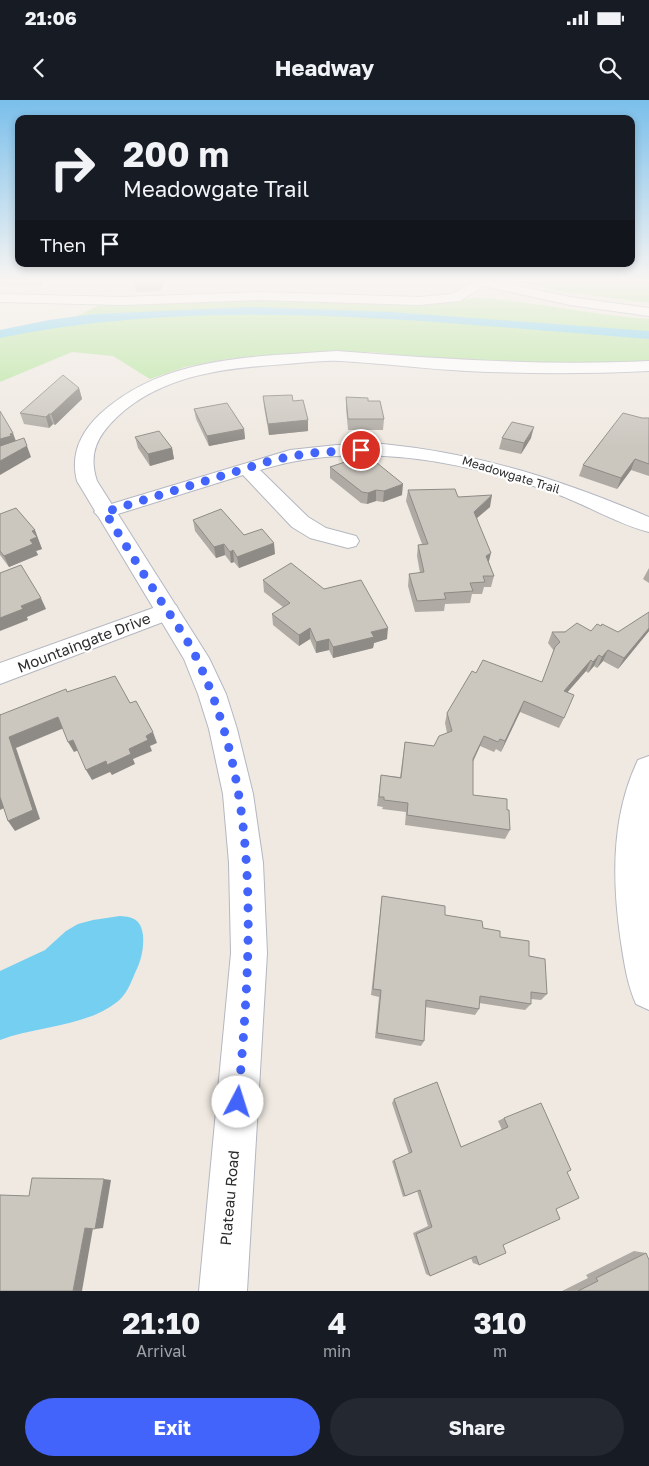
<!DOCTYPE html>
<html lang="en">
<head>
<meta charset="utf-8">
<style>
  body { margin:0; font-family:"Golos Text",sans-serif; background:#242831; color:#f1f3f6; height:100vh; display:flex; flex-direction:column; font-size:19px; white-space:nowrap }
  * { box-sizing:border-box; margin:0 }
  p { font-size:16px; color:#9ea1a6 }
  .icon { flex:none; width:28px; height:28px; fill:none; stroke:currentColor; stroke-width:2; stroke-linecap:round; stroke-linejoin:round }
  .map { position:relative; height:1191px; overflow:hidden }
  .sheet { display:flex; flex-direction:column; background:#171b24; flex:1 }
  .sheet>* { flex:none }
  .guide { position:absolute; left:15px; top:15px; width:620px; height:152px; border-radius:10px; box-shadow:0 2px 8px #0003; background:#171b24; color:#f1f3f6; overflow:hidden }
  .pin { position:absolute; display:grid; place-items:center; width:42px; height:42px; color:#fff; margin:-21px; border:2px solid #fff; border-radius:50%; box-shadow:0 1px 5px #0007 }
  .me { position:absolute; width:55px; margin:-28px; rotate:5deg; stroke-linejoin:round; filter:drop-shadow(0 0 4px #0008) }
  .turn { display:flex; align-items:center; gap:18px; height:105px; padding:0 25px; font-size:22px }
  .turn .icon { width:65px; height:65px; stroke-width:2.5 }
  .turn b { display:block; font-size:35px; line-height:42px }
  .then { display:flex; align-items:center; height:48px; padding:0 25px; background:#0003; gap:10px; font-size:19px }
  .eta { display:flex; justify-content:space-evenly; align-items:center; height:85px; text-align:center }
  .eta b { font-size:30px; font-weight:700; line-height:35px }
  .cta { display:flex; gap:10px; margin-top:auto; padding:10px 25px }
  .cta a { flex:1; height:58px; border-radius:30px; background:#4264fb; color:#fff; font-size:20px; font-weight:700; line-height:58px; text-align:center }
  .cta a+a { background:#242831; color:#f1f3f6 }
  .status { display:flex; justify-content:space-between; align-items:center; height:35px; padding:0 25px; background:#171b24; direction:ltr }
  .status svg { height:14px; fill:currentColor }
  header { display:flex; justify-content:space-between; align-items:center; height:65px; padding:0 25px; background:#171b24; font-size:22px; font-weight:700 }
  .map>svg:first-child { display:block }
  .green { fill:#b6e59e }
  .water { fill:#75cff0 }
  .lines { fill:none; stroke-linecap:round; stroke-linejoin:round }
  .canal { fill:#75cff0; fill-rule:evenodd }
  .street-casing { stroke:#b4b7c1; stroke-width:2 }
  .secondary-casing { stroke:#b4b7c1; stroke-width:2 }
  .street { fill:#fff; fill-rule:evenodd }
  .secondary { fill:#fff; fill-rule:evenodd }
  .wall { fill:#afaba4 }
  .shaded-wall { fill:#8e8b86 }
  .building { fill:#cbc7bf; stroke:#8e8b86 }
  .route { stroke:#4264fb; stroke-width:9; stroke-dasharray:0 16.2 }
  .labels { text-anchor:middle; stroke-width:4.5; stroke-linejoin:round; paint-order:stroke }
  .far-street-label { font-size:12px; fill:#2e2e2e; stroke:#fff }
  .street-label { font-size:15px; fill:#2e2e2e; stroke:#fff }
</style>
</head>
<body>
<div class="status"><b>21:06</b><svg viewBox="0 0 49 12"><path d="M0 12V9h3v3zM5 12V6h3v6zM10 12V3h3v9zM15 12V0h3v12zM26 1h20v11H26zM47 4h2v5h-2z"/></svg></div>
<header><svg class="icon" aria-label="back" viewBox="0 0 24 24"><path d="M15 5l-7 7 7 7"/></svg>Headway<svg class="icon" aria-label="search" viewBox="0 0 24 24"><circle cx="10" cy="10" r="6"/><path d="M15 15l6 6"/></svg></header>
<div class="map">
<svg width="649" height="1191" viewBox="0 0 649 1191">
  <rect width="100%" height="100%" fill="#efe9e1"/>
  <g class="green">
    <polygon points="511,180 649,180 649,203 564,192"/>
    <path d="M476,198C534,201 591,215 649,219V261L577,264L444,259L370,252H335L225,259L185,267L150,279L113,256L72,252L0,282V231L71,219L104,203L236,199L423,205Z"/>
  </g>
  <path class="water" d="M120,816C134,817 141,820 143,835C144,849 141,861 135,873C131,883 126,895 117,902C85,927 37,926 0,940V871L45,850L66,831L78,824L93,820Z"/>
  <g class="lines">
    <path class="canal" d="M251,207L391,212L649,231V239C435,223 212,194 0,238V230L49,220L94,214Z"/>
    <defs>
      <g id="street">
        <polygon points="478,180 489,180 490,182 460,201 419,205 260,200 122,205 0,202 0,194 122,197 260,192 419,197 452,194"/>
        <path d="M383,344C481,354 559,379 649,417V432C617,424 585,404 554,393C460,360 357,340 260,370L308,417L326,428L356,436L359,441L356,446L348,448L310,438L292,427L243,375L105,418L98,416L94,412L98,408L290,350L337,345Z"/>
        <polygon points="167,503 176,505 179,511 176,517 0,584 0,563"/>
        <path d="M649,656V910L636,904C628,886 625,868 622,849C612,786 610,718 638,660Z"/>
      </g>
      <g id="secondary">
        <polygon points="469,180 492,180 570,197 649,208 649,216 570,205 470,183"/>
        <path d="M337,251C441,259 544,266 649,261V271C588,274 528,274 467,271C425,269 382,263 339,261C322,260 304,263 286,264C227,268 163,274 117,317C97,336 88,354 97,381L209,558L226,594L237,629L253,694L263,763L267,853L247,1191H199L231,853L229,763L223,694L209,629L198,594L184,559L77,381C70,354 81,332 100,314C164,255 255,257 337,251Z"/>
      </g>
    </defs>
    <use href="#street" class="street-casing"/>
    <use href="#secondary" class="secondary-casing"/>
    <use href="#street" class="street"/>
    <use href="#secondary" class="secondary"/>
  </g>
  <g class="wall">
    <polygon points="0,180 46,180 40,186 0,185"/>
    <polygon points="136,180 164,180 160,191 136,192 134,184"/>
    <polygon points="79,288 82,299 55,325 53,324 49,328 24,324 20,313"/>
    <polygon points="263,296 293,301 308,331 269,335 264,307"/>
    <polygon points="346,297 368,301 384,319 383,330 348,330 346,308"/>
    <polygon points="194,309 244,329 245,339 209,346 196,319"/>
    <polygon points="642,318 649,318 649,376 631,370 617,389 579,376 583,365"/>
    <polygon points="135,337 172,348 174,359 150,366 138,348"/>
    <polygon points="502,338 531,338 521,354 499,349"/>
    <polygon points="330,367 364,367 402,395 383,402 376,401 367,404 361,403 330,378"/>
    <polygon points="408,390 458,397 490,407 477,418 489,462 494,476 491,487 484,487 482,494 472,494 470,503 445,504 444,511 415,512 408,486 409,474 420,473 417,456 418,445 422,444 406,401"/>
    <polygon points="0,414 39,441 39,442 42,449 36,451 38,455 9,467 0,455"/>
    <polygon points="193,420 244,435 275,454 239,468 234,462 231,463 225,455 216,458 195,431"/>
    <polygon points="649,468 649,483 643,479"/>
    <polygon points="263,480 387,539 374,543 373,548 333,558 329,550 316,553 310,539 299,546 273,525 272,514 283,507 264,492"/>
    <polygon points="601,526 618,532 649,531 618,569 603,561 597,568 594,566 588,573 586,571 567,592 564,618 559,628 520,612 501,652 496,649 494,652 480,646 473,662 473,695 507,710 510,730 505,739 405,725 406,712 382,709 383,707 377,706 381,675 400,677 405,642 434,646 447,633 445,623 447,613 476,573 542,582 554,551 548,543 552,532 591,531"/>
    <polygon points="382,796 445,815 483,828 500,837 529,856 547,894 541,900 531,899 531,904 525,910 479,903 479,909 475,915 425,907 424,941 421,946 375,938 379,897 371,895"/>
    <polygon points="394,999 461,1047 502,1030 498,1021 504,1018 567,1072 556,1109 503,1145 479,1165 473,1163 471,1158 430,1176 426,1174 413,1133 428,1126 417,1091 403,1097 392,1061 409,1054 392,1003"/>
    <polygon points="634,1151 646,1153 649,1191 562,1191 588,1178 586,1175"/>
  </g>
  <g class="shaded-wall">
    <polygon points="38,180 46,180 40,186"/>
    <polygon points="160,180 164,180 160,191 159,183"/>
    <polygon points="79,288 82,299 55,325 51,314"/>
    <polygon points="49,314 53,324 49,328 46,317"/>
    <polygon points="308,320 308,331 269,335 268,324"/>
    <polygon points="534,327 531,338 521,354 524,343"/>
    <polygon points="244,329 245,339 209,346 207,336"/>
    <polygon points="13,333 17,344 0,351 0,339"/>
    <polygon points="27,346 31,357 0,375 0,361"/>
    <polygon points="172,348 174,359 150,366 148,354"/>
    <polygon points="635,359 631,370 617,389 621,378"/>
    <polygon points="403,384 402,395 383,402 384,391"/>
    <polygon points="376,390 376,401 367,404 368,393"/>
    <polygon points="492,395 490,407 471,423 474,412"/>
    <polygon points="35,430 42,449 36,451 38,455 9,467 4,456 30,440 32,431"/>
    <polygon points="274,443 275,454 239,468 237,457"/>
    <polygon points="224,444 225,455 216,458 214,447"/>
    <polygon points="233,450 234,462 231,463 230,452"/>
    <polygon points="491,453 488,465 486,456"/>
    <polygon points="41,498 46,509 27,517 28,520 0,531 0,518 21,506"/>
    <polygon points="310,528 310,539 299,546 299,535"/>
    <polygon points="388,528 387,539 374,543 373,548 333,558 333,547 371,532"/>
    <polygon points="649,528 649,531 618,569 624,558"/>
    <polygon points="329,539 329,550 316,553 316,542"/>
    <polygon points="608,550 603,561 597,568 602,557"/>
    <polygon points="599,555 594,566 588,573 593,562"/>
    <polygon points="591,560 586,571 559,602 564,591"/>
    <polygon points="524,601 520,612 501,652 505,641"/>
    <polygon points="58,617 64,628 16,648 40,719 15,731 8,721 9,637"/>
    <polygon points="153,632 157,643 150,646 152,651 133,659 135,664 112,675 110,672 92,680 86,670 146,636"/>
    <polygon points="484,636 480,646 469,669 473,659"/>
    <polygon points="73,640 79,650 74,652 68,642"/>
    <polygon points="0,697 8,706 0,710"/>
    <polygon points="104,1079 111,1080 103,1128 95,1129"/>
    <polygon points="85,1128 93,1128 82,1191 73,1191"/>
  </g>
  <g class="building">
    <polygon points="136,180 160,180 159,183 134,184"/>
    <polygon points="63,275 79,288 51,314 49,314 46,317 20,313"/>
    <polygon points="292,295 293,301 303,300 308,320 268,324 263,296"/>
    <polygon points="346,297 368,298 368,301 380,301 384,319 348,319"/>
    <polygon points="227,303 244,329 207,336 194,309"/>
    <polygon points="0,311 13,333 10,334 11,336 0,339"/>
    <polygon points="623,313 642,318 649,318 649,364 635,359 621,378 583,365"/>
    <polygon points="512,322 534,327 524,343 502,338"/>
    <polygon points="159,331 172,348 148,354 135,337"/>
    <polygon points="24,338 27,346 0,361 0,346"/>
    <polygon points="354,359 364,367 377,363 403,384 384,391 376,390 368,393 362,392 330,367"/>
    <polygon points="455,389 458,397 492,395 474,412 491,453 486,456 494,476 483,476 485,482 470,483 473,491 444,493 446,499 417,501 409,474 424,472 418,445 428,444 408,390"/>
    <polygon points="16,408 35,430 32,431 37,437 30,440 33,444 4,456 0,451 0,414"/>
    <polygon points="221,409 244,435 262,429 274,443 237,457 233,450 230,452 224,444 214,447 193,420"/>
    <polygon points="291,463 324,489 361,480 388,528 371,532 374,537 333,547 329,539 316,542 310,528 299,535 272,514 290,503 263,480"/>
    <polygon points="21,465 41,498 21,506 23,509 0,518 0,473"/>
    <polygon points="649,512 649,528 624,558 608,550 602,557 599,555 593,562 591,560 564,591 574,595 564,618 524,601 505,641 500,639 498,642 484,636 473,659 473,695 507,699 507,710 509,710 510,730 407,715 408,703 384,700 384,697 379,697 381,675 401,678 405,642 434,646 439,636 452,631 447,613 472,571 476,573 483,560 542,582 555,547 560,542 552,532 565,532 577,523 591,531 597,524 601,526 602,524 618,532"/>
    <polygon points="115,576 130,603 136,601 153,632 146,636 148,640 129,649 131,654 107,665 106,661 86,670 73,640 68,642 58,617 9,637 33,710 8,721 0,697 0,614 0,615 66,589 67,592"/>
    <polygon points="382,796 445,806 445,815 482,821 483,828 500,831 500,837 529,841 529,856 545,859 547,894 531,892 531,904 480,896 479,909 426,900 424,941 377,933 381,890 373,889"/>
    <polygon points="437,982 461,1047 508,1027 504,1018 541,1003 571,1070 567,1072 579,1098 556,1109 560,1119 503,1145 506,1153 479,1165 476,1156 430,1176 416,1134 432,1127 420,1090 405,1096 394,1060 412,1052 394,999"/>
    <polygon points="32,1078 104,1079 95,1129 85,1128 73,1191 0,1191 0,1095 29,1096"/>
    <polygon points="646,1153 649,1160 649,1191 578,1191 598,1181 596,1178"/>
  </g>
  <linearGradient id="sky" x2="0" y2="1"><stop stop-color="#7abfeb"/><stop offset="0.52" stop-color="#f8f5f2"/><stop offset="1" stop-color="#f8f5f2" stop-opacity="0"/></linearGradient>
  <rect width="649" height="347" fill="url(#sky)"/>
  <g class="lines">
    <path class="route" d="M238,1002C251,854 263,697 197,559C187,538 172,518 159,498C141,470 123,441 105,412L273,360L310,353L361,350"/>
  </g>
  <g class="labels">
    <g class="far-street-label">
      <text transform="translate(511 375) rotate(17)" y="4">Meadowgate Trail</text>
    </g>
    <g class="street-label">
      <text transform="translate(84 543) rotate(-21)" y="5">Mountaingate Drive</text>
      <text transform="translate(230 1098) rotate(-85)" y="5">Plateau Road</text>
    </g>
  </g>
</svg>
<div class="pin" style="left:361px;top:350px;background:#d93025"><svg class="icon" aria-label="arrive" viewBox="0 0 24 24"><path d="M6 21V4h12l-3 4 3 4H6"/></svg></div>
<svg class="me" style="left:238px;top:1002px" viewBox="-20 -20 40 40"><circle r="19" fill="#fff"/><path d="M0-13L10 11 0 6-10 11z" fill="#4264fb"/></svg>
<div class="guide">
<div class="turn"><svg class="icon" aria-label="right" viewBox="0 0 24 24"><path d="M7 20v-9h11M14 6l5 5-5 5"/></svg><div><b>200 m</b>Meadowgate Trail</div></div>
<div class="then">Then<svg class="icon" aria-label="arrive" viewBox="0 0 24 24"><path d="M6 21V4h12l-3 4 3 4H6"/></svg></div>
</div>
</div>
<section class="sheet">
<div class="eta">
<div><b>21:10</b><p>Arrival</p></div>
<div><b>4</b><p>min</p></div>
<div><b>310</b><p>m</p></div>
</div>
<div class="cta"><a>Exit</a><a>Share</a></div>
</section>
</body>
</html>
